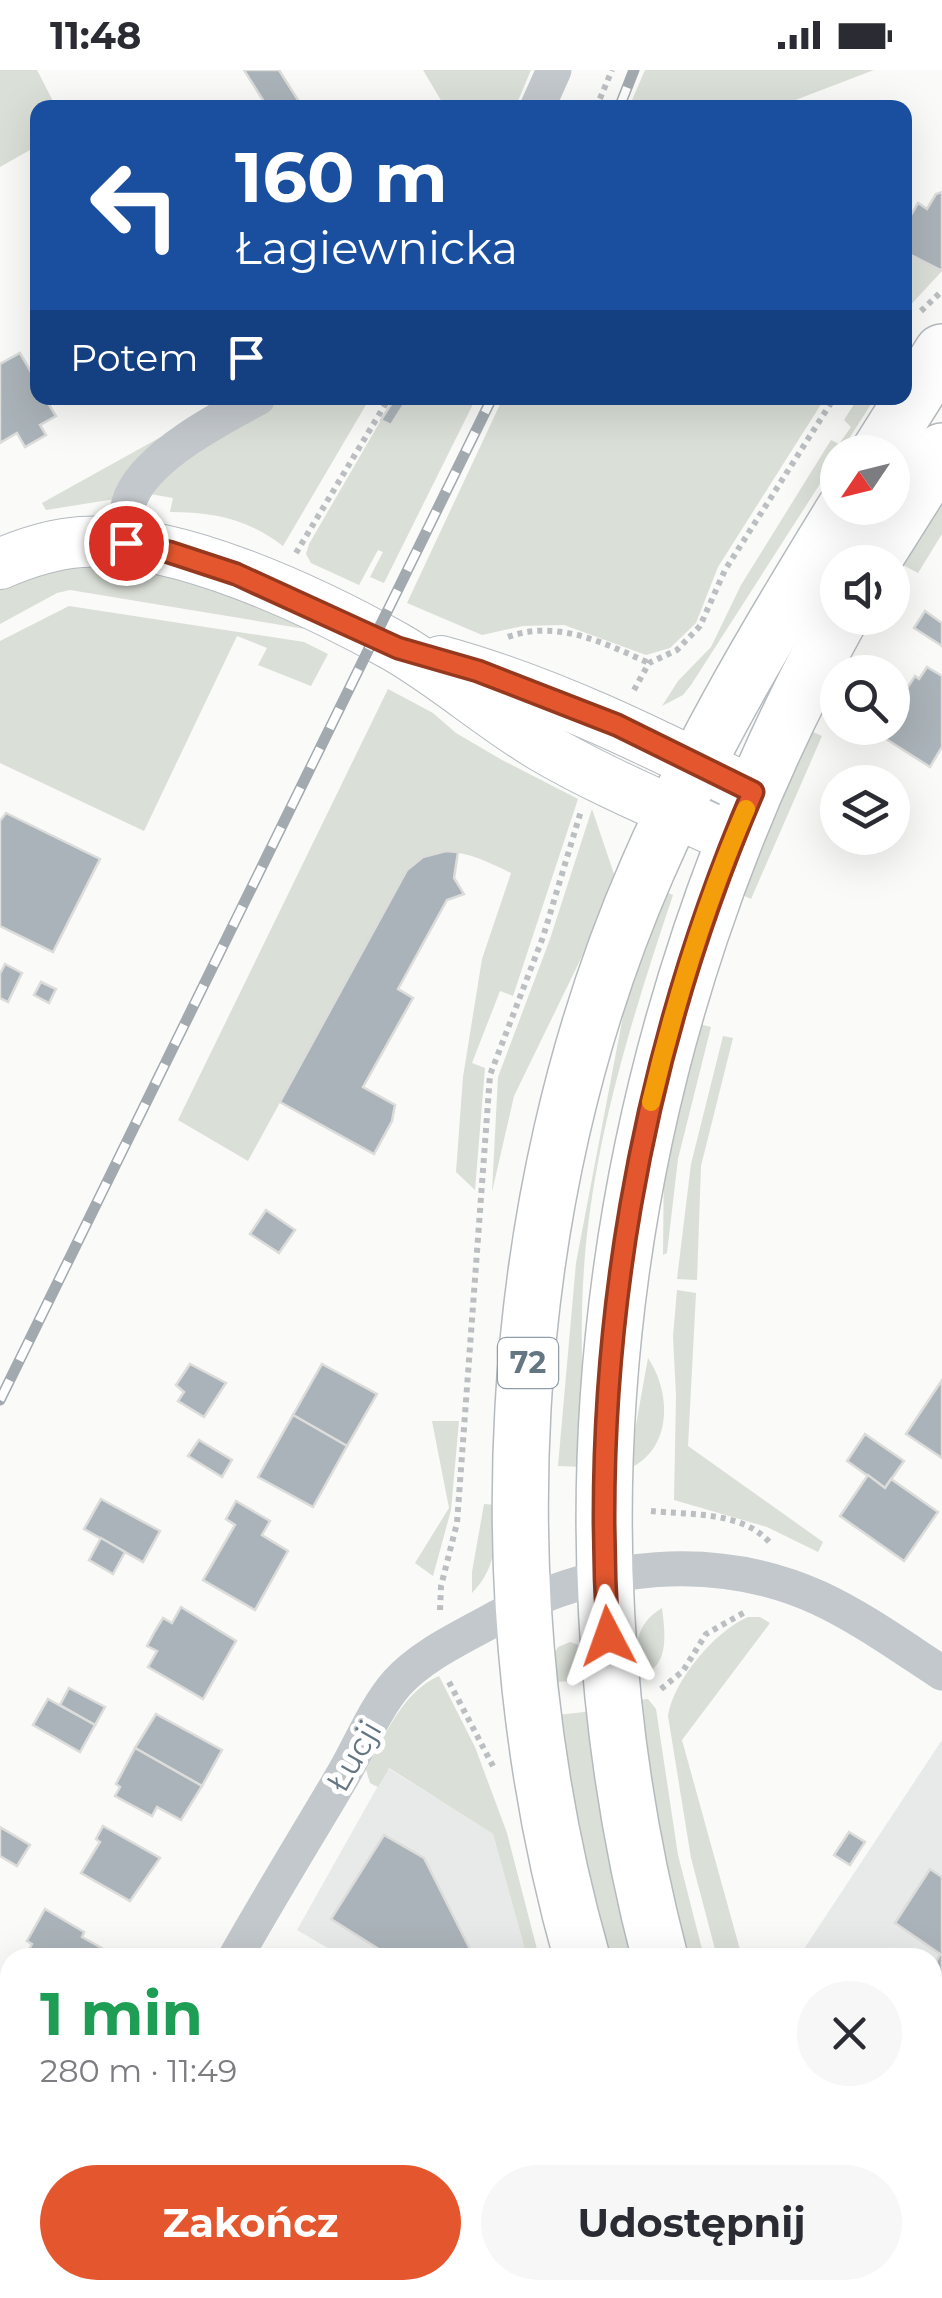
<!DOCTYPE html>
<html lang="pl">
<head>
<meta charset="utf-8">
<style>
  body { margin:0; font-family:Montserrat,sans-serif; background:#f7f7f7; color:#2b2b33; height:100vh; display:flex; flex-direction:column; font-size:38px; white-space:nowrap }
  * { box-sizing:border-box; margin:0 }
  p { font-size:32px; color:#7c7c81 }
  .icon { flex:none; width:55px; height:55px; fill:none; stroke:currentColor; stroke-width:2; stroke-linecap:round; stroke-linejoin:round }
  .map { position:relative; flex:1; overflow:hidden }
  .details { position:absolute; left:0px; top:1878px; width:942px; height:352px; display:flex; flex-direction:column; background:#fff; border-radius:30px 30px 0 0; box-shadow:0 10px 40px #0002 }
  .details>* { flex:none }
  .hud { position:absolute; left:30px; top:30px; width:882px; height:305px; border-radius:20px; box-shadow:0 10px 40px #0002; background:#1a4fa0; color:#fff; overflow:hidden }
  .needle { width:65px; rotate:235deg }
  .buttons { position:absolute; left:820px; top:365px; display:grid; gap:20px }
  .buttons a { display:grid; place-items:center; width:90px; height:90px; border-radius:50%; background:#fff; box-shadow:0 10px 40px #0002; font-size:50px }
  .pin { position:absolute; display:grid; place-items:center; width:85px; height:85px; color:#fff; margin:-42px; border:5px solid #fff; border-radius:50%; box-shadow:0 2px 10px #0007 }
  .me { position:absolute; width:110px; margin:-55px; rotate:356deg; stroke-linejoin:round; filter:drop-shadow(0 0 8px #0008) }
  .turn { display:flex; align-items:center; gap:35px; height:210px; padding:0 40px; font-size:45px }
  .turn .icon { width:130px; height:130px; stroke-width:2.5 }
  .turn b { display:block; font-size:70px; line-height:85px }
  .then { display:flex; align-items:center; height:95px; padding:0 40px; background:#0003; gap:20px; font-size:38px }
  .round { display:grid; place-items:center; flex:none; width:105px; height:105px; border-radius:52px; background:#f7f7f7 }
  .overview { display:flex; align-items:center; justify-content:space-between; height:170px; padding:0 40px }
  h1 { font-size:60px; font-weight:700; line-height:75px; color:#1e9e55 }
  .action { display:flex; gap:20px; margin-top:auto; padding:20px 40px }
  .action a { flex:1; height:115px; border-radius:60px; background:#e4572e; color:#fff; font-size:40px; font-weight:700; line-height:115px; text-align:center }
  .action a+a { background:#f7f7f7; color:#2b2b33 }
  .status { display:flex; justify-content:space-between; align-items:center; height:70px; padding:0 50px; background:#fff; direction:ltr }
  .status svg { height:28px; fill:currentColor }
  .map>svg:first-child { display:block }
  .built { fill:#e8e9e9 }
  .green { fill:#dadfd7 }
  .building { fill:#aab3b9; stroke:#dcdcda; stroke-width:2.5 }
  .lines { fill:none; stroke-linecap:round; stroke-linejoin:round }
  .secondary-casing { stroke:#b3babf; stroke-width:52 }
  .primary-casing { stroke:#b5babe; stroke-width:58 }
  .path { stroke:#bbbfc2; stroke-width:6; stroke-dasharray:5 5; stroke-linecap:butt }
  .street { stroke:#c3c8cc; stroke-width:35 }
  .secondary { stroke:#fff; stroke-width:50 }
  .primary { stroke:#fff; stroke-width:55 }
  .rail-casing { stroke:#a2aab0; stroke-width:11 }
  .rail { stroke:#fff; stroke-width:8; stroke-dasharray:22; stroke-linecap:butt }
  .route-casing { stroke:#94391e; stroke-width:25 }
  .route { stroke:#e4572e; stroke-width:18 }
  .slow { stroke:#f59e0b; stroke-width:18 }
  .labels { text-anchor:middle; stroke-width:10; stroke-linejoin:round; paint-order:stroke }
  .shield { fill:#fff; stroke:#939fa8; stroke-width:2.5 }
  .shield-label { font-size:30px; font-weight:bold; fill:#657683 }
  .street-label { font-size:32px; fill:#657683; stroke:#fff }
</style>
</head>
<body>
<div class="status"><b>11:48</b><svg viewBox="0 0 49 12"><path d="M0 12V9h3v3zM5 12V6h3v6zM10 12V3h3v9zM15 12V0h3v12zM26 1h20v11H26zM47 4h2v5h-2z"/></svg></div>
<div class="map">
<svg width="942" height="2228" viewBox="0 0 942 2228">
  <rect width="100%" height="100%" fill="#fafaf8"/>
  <g class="built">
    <polygon points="942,1670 942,2228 905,2228 902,2220 932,2220 932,1888 798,1888"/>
    <polygon points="388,1698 493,1764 527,1887 343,1887 297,1860"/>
  </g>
  <g class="green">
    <polygon points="0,0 37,0 56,37 38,38 37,76 0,97"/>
    <polygon points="423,0 531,0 515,38 445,37"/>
    <polygon points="645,0 874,0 777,37 629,37"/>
    <polygon points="905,182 942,201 905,241"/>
    <path d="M286,328H370L283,476C248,449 213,442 170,442L173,428L150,424L171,394Z"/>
    <polygon points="408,328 476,328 384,513 370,507 383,482 378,480 359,515 311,493 306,484 309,474 381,350 392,355"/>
    <polygon points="503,328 825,328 718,497 696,553 670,578 646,585 564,555 523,556 482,565 407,533"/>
    <polygon points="858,328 875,328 691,615 683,625 662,636 678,611 711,577 741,515 831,370 839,374 851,357 844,350"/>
    <polygon points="177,358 115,429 46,440 42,433"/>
    <polygon points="942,425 942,464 918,503 899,493"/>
    <path d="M85,495C161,497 238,522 305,559L70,520L57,523L0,554V517L42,501Z"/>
    <polygon points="69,536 304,572 328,584 311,616 258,595 267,578 237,566 144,761 0,693 0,571"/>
    <path d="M388,619L433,643L456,663L502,690L578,729L513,926L500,921L472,993L485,998L475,1120L456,1102L463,1007L482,889L511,803C477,786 438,767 407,800L248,1091L178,1050Z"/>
    <polygon points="809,660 822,666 751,829 738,823"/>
    <polygon points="592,739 614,804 588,874 514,1026 492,1122 498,1007 550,869"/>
    <path d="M661,820L673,825C633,944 593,1071 584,1198C579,1264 584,1331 583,1397L558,1396L576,1193L627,925Z"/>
    <polygon points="695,953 711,957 678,1089 667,1183 663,1185 664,1089"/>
    <polygon points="723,966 733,968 701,1096 697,1210 677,1209 691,1094"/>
    <polygon points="677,1220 696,1223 688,1376 823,1472 818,1482 767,1457 674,1430 676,1326 673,1266"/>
    <path d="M648,1288C672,1324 672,1380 628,1399Z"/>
    <polygon points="432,1351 459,1351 451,1440 433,1506 415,1493 449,1438"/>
    <path d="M484,1434L497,1435C495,1469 498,1497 472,1523V1502Z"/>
    <path d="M662,1538C665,1563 671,1600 637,1606C636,1576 634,1555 662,1538Z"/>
    <path d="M748,1547H760L770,1553L682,1670L742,1887H717L691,1788L668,1646C673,1611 715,1561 748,1547Z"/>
    <polygon points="570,1572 582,1576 586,1583 589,1610 555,1612 554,1584 558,1577"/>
    <path d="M439,1606L475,1677L507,1763L539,1887H527L493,1764L389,1698L378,1717L370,1713L366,1700C385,1666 402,1622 439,1606Z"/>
    <polygon points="648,1629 656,1639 678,1785 704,1887 685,1887 662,1790 638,1630"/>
    <polygon points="593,1641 635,1887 606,1887 581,1789 558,1645"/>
  </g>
  <g class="building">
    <polygon points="244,0 279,0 303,38 268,38"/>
    <polygon points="942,122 942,201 905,182 905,155 918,133 927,139 936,124"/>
    <polygon points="20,283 38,314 38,328 45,328 56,346 40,355 46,365 25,377 17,363 0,373 0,294"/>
    <polygon points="395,328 408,328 391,355 381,350"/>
    <polygon points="925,541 942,553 942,576 914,558"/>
    <polygon points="927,597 942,606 942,677 930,697 878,664 882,658 892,658 892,641 915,606 919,609"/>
    <polygon points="6,743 100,789 53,882 0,856 0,751"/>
    <polygon points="446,781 458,782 454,808 464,824 447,830 398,919 413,928 363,1017 395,1035 392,1051 374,1084 280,1032 407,800 423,787"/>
    <polygon points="5,894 22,903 8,932 0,928 0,904"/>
    <polygon points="41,912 56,919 49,933 34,925"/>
    <polygon points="266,1140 295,1160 279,1183 250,1164"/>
    <polygon points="190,1294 226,1313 204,1347 178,1331 184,1322 176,1315"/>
    <polygon points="322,1294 377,1324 347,1376 293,1345"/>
    <polygon points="942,1310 942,1388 906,1364"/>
    <polygon points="293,1345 347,1376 313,1437 258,1407"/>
    <polygon points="865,1364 904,1391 885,1418 847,1391"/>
    <polygon points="199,1370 232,1390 222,1407 188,1386"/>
    <polygon points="868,1405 885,1418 891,1409 938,1442 904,1491 840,1446"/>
    <polygon points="101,1429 160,1461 143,1492 84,1459"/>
    <polygon points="236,1431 270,1451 262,1465 288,1481 255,1540 203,1510 235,1455 226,1449"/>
    <polygon points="101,1468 125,1482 113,1504 89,1490"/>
    <polygon points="181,1537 236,1571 203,1629 148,1597 157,1581 147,1576 155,1561 163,1548 172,1553"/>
    <polygon points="69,1618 105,1637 95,1655 60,1635"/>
    <polygon points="48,1629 95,1655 80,1682 33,1655"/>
    <polygon points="156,1644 222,1680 202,1716 135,1678"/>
    <polygon points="135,1678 202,1716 181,1750 157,1737 152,1746 115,1726 120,1717 116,1714"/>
    <polygon points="103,1756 160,1788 130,1831 81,1803 100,1772 96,1769"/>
    <polygon points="0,1757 30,1775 17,1796 0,1786"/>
    <polygon points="849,1762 865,1772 850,1795 834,1785"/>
    <polygon points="384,1765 424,1788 473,1885 472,1888 393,1888 331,1849"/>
    <polygon points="930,1799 942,1807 942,1902 934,1896 940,1884 895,1853"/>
    <polygon points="45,1839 84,1862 82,1867 107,1881 103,1888 25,1888 32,1874 27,1871"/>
    <polygon points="938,1960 942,1963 942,1996 938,2002 932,1999 932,1968"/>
    <polygon points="10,1965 10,2035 6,2042 0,2038 0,1982"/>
    <polygon points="942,2026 942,2068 932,2062 932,2040"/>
    <polygon points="152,2220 207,2220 214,2225 212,2228 147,2228"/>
    <polygon points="485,2220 583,2220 578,2228 480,2228"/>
  </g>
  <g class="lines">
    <defs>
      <g id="secondary">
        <path d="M0,494C25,483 53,474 81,472C175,465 314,531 396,577C446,606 491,646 541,676C602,712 669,739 733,769"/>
        <path d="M441,591C550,621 652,672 753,722"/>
      </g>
      <g id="primary">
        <polyline points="879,382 942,282"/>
        <polyline points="872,492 942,381"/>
        <path d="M582,1888C483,1540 502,1132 647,800C702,673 773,555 845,438"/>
        <path d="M660,1888C542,1437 615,952 840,548"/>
        <polyline points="691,2220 693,2228"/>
        <polyline points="765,2220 768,2228"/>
      </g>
    </defs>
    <use href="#secondary" class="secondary-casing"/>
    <use href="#primary" class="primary-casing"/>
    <g class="path">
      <polyline points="596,38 612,0"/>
      <polyline points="921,241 942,221"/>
      <polyline points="296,483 389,328"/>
      <path d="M508,567C557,549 604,573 649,593"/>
      <polyline points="634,620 649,593 677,580 700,556 725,500 834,328"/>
      <path d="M651,1441C689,1445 744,1441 771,1474"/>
      <polyline points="440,1540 441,1516 457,1453 490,1005 543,867 581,741"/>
      <polyline points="449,1612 494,1698"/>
      <polyline points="661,1619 683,1601 706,1564 745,1542"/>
    </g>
    <g class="street">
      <polyline points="537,38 554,0"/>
      <path d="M125,473C126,458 125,441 131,427C148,386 220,348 258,328"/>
      <path d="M235,1888C270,1826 307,1766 343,1705C360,1676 375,1638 397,1613C423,1584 465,1566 498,1547C597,1493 715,1481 819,1528C862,1548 902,1577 942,1603"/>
      <polyline points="39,2228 44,2220"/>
    </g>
    <use href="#secondary" class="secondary"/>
    <use href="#primary" class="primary"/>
    <defs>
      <g id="rail">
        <polyline points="619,38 634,0"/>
        <polyline points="0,1330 492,328"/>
      </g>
    </defs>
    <use href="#rail" class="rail-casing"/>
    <use href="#rail" class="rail"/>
  </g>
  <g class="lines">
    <defs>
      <path id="route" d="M126,473L169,482L236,504L398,578L478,601L617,655L753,722C639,988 589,1278 608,1566"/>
    </defs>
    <use href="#route" class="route-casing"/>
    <use href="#route" class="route"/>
    <path class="slow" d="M651,1032C675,932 705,833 746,739"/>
  </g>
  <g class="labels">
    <rect class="shield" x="498" y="1268" width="60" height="50" rx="8"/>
    <g class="shield-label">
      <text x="528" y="1303">72</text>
    </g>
    <g class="street-label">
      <text transform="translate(354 1686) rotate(-60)" y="11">Łucji</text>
    </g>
  </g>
</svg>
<div class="buttons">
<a><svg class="needle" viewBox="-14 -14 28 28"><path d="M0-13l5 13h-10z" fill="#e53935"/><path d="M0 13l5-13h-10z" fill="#7c7c81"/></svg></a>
<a><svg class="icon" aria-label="sound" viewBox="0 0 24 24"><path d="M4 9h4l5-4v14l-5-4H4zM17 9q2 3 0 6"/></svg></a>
<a><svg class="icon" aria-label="search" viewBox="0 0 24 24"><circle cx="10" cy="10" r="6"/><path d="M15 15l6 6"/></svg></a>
<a><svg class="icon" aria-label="layers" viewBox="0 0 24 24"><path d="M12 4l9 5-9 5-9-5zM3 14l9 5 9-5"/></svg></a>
</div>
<div class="pin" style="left:126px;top:473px;background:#d93025"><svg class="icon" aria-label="arrive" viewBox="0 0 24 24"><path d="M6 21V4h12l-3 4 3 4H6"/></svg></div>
<svg class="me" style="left:608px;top:1566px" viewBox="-20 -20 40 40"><path d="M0-17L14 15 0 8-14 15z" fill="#e4572e" stroke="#fff" stroke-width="4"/></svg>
<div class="hud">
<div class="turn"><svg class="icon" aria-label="left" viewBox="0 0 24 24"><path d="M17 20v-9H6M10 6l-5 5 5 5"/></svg><div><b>160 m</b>Łagiewnicka</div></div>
<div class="then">Potem<svg class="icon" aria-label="arrive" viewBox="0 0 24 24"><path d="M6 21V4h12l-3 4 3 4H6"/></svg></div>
</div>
<section class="details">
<div class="overview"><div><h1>1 min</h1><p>280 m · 11:49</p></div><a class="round"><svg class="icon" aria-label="close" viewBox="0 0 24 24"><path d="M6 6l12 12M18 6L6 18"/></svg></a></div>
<div class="action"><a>Zakończ</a><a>Udostępnij</a></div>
</section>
</div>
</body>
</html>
